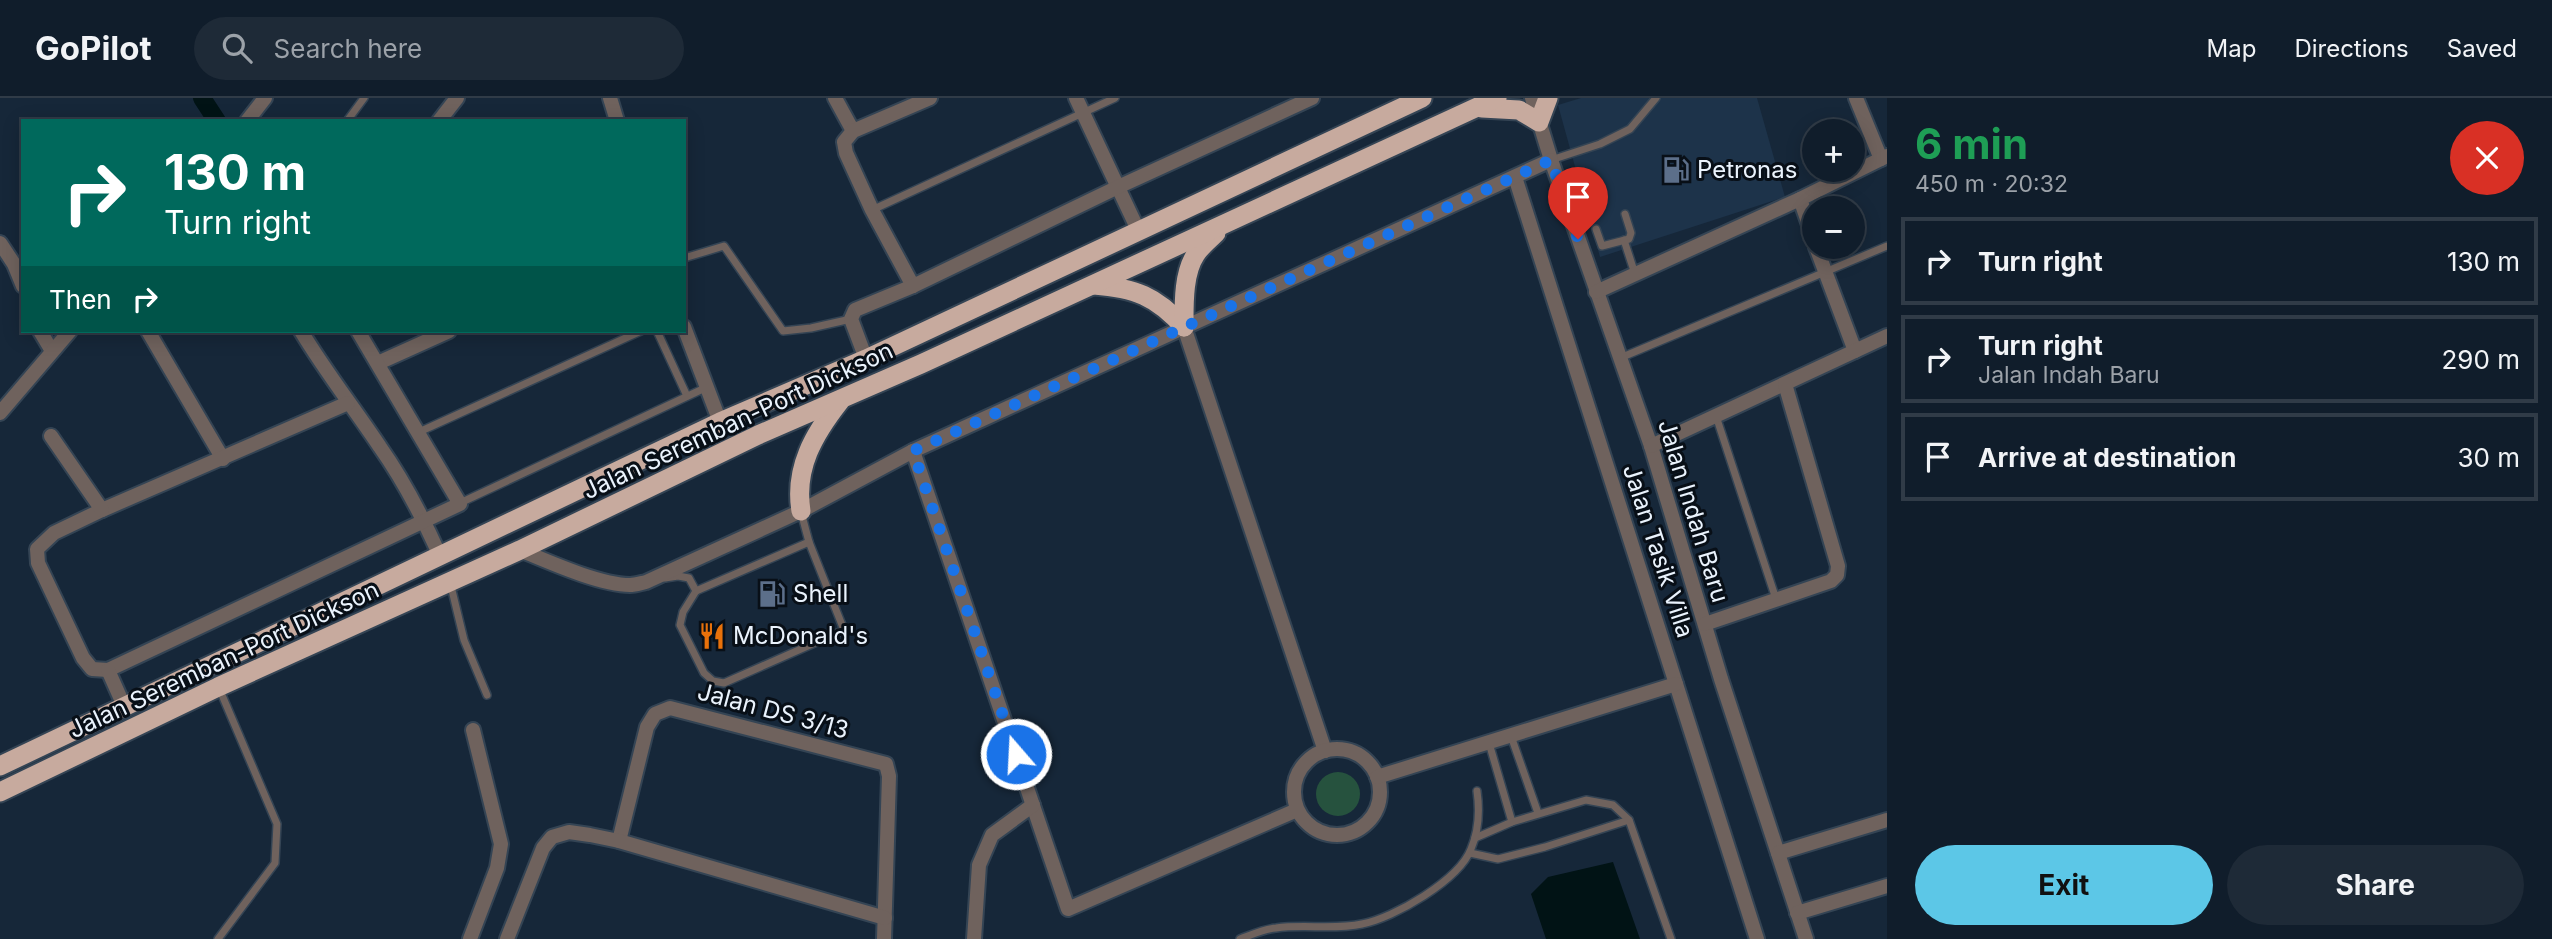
<!DOCTYPE html>
<html lang="en">
<head>
<meta charset="utf-8">
<style>
  body { margin:0; font-family:Inter,sans-serif; background:#1e2a37; color:#f1f3f6; height:100vh; display:flex; flex-direction:column; font-size:26px; white-space:nowrap }
  * { box-sizing:border-box; margin:0 }
  p { font-size:23px; color:#9ca2a9 }
  .icon { flex:none; width:38px; height:38px; fill:none; stroke:currentColor; stroke-width:2; stroke-linecap:round; stroke-linejoin:round }
  .map { position:relative; flex:1; overflow:hidden }
  .details { display:flex; flex-direction:column; background:#101d2b; width:665px }
  .details>* { flex:none }
  .top-card { position:absolute; left:21px; top:21px; width:665px; height:214px; border-radius:0px; box-shadow:0 4px 18px #0003,0 0 0 2px #303b47; background:#00695c; color:#fff; overflow:hidden }
  .tools { position:absolute; left:1802px; top:21px; display:grid; gap:14px }
  .tools a { display:grid; place-items:center; width:63px; height:63px; border-radius:50%; background:#101d2b; box-shadow:0 4px 18px #0003,0 0 0 2px #303b47; font-size:35px }
  .pin { position:absolute; display:grid; place-items:center; width:60px; height:60px; color:#fff; margin:-72px -30px; border-radius:50% 50% 50% 0; rotate:-45deg; box-shadow:0 0 7px #0007 }
  .pin .icon { rotate:45deg }
  .me { position:absolute; width:77px; margin:-38px; rotate:341deg; stroke-linejoin:round; filter:drop-shadow(0 0 5px #0008) }
  .turn { display:flex; align-items:center; gap:24px; height:147px; padding:0 28px; font-size:32px }
  .turn .icon { width:91px; height:91px; stroke-width:2.5 }
  .turn b { display:block; font-size:49px; line-height:60px }
  .then { display:flex; align-items:center; height:66px; padding:0 28px; background:#0003; gap:14px; font-size:26px }
  .round { display:grid; place-items:center; flex:none; width:74px; height:74px; border-radius:37px; background:#1e2a37 }
  .headline { display:flex; align-items:center; justify-content:space-between; height:119px; padding:0 28px }
  h1 { font-size:42px; font-weight:700; line-height:52px; color:#1e9e55 }
  .primary-button { display:flex; gap:14px; margin-top:auto; padding:14px 28px }
  .primary-button a { flex:1; height:80px; border-radius:42px; background:#5cc7e7; color:#111; font-size:28px; font-weight:700; line-height:80px; text-align:center }
  .primary-button a+a { background:#1e2a37; color:#f1f3f6 }
  ul { padding:0; list-style:none }
  li { display:flex; align-items:center; gap:21px; height:88px; margin:0 14px 10px; padding:0 14px; border:4px solid #303b47; border-radius:0px }
  li div { flex:1 }
  li b { display:block; font-size:26px }
  li em { font-style:normal }
  header { display:flex; align-items:center; gap:42px; box-sizing:border-box; height:98px; padding:0 35px; background:#101d2b; border-bottom:2px solid #303b47 }
  header strong { font-size:33px }
  nav { display:flex; gap:38px; margin-inline-start:auto; font-size:24px }
  .search { width:490px; height:63px; background:#1e2a37; display:flex; align-items:center; gap:18px; box-sizing:border-box; padding:0 24px; border-radius:38px; color:#9ca2a9; font-size:26px }
  main { display:flex; flex:1; min-height:0 }
  .map>svg:first-child { display:block }
  .built { fill:#1d334a }
  .green { fill:#26523e }
  .water { fill:#011315 }
  .lines { fill:none; stroke-linecap:round; stroke-linejoin:round }
  .canal { stroke:#011315; stroke-width:18 }
  .service-casing { stroke:#344454; stroke-width:10 }
  .minor-casing { stroke:#344454; stroke-width:18 }
  .trunk-casing { stroke:#344454; stroke-width:23 }
  .service { stroke:#6f625d; stroke-width:7 }
  .minor { stroke:#6f625d; stroke-width:14 }
  .trunk { stroke:#c7aa9e; stroke-width:19 }
  .route { stroke:#1a73e8; stroke-width:12; stroke-dasharray:0 21.6 }
  .labels { text-anchor:middle; stroke-width:6; stroke-linejoin:round; paint-order:stroke }
  .poi-label { font-size:24px; fill:#eaf3fd; stroke:#080f17; text-anchor:start }
  .street-label { font-size:24px; fill:#eaf3fd; stroke:#080f17 }
</style>
</head>
<body>
<header>
<strong>GoPilot</strong>
<div class="search"><svg class="icon" aria-label="search" viewBox="0 0 24 24"><circle cx="10" cy="10" r="6"/><path d="M15 15l6 6"/></svg>Search here</div>
<nav><a>Map</a><a>Directions</a><a>Saved</a></nav>
</header>
<main>
<div class="map">
<svg width="1887" height="841" viewBox="0 0 1887 841">
  <rect width="100%" height="100%" fill="#162739"/>
  <polygon class="built" points="1581,0 1757,0 1785,99 1600,159 1558,7"/>
  <circle class="green" cx="1338" cy="696" r="22"/>
  <polygon class="water" points="1613,764 1640,841 1546,841 1531,796 1548,779"/>
  <g class="lines">
    <polyline class="canal" points="202,0 217,23"/>
    <defs>
      <g id="service">
        <polyline points="347,23 364,0"/>
        <polyline points="1551,62 1600,46 1630,31 1656,0"/>
        <polyline points="872,112 1115,0"/>
        <polyline points="1596,131 1602,148 1629,141 1631,135 1625,116"/>
        <polyline points="1624,142 1635,176"/>
        <polyline points="684,160 724,148 783,233 811,230 851,221"/>
        <polyline points="657,233 687,298"/>
        <polyline points="1620,260 1887,148"/>
        <polyline points="1716,318 1776,501"/>
        <polyline points="419,334 641,233"/>
        <polyline points="460,405 705,290"/>
        <polyline points="665,480 678,478 689,480 696,493 683,514 680,527 704,575 713,583 724,585 844,532 809,444 801,414"/>
        <polyline points="450,484 464,542 487,597"/>
        <polyline points="696,493 809,444"/>
        <polyline points="1511,638 1538,715"/>
        <polyline points="1489,645 1512,724"/>
        <polyline points="1475,740 1512,724 1586,702 1613,707 1629,722 1671,841"/>
        <polyline points="1470,755 1498,761 1545,749 1629,722"/>
        <polyline points="218,841 275,765 277,726 219,590"/>
        <path d="M1240,841C1251,837 1264,831 1276,830C1304,826 1334,832 1362,826C1394,820 1459,782 1471,751C1479,732 1480,714 1477,693"/>
      </g>
      <g id="minor">
        <polyline points="610,0 617,23"/>
        <polyline points="835,0 853,33"/>
        <polyline points="1076,0 1139,134"/>
        <polyline points="1532,0 1551,62 1651,348 1721,581 1806,841"/>
        <polyline points="1856,0 1881,61"/>
        <polyline points="247,23 265,0"/>
        <polyline points="439,23 457,0"/>
        <polyline points="1515,79 1757,841"/>
        <polyline points="1800,101 1815,144"/>
        <polyline points="0,145 14,166 23,188"/>
        <polyline points="1816,149 1855,253"/>
        <polyline points="913,188 872,112 846,55 844,44 853,33 930,0"/>
        <polyline points="1596,194 1800,101 1887,58"/>
        <polyline points="684,229 720,324"/>
        <polyline points="1184,229 1325,653"/>
        <polyline points="40,233 52,253"/>
        <polyline points="148,233 223,361"/>
        <path d="M301,233C325,273 354,310 380,349C404,383 423,420 440,458"/>
        <polyline points="866,261 851,221 855,212 913,188 1118,89 1312,0"/>
        <polyline points="378,265 449,233"/>
        <polyline points="348,305 102,412 54,435 37,451 38,465 83,560 92,571 108,572 460,406 358,233"/>
        <polyline points="0,315 70,233"/>
        <polyline points="51,338 102,412"/>
        <polyline points="1651,348 1887,238"/>
        <polyline points="913,353 1068,811 1297,712"/>
        <path d="M520,452C549,464 600,487 630,487C635,487 641,485 646,484L801,413L913,353L1551,62"/>
        <polyline points="1705,526 1831,483 1837,477 1838,468 1785,286"/>
        <polyline points="108,572 124,608"/>
        <circle cx="1337" cy="694" r="43"/>
        <polyline points="1377,679 1676,586"/>
        <polyline points="619,743 647,629 655,616 670,610 886,666 889,678 884,841"/>
        <polyline points="1778,755 1887,722"/>
        <polyline points="1797,815 1887,788"/>
        <polyline points="470,841 497,770 501,746 473,632"/>
        <polyline points="507,841 543,750 552,739 569,734 590,737 619,743 885,820"/>
        <polyline points="974,841 979,767 992,737 1033,707"/>
      </g>
      <g id="trunk">
        <polyline points="1482,10 1519,12 1539,24 1548,0"/>
        <path d="M1094,187C1135,190 1156,198 1184,229"/>
        <path d="M1184,229C1184,207 1183,175 1196,156C1201,148 1210,141 1216,135"/>
        <path d="M801,413C794,370 814,336 840,303"/>
        <polyline points="0,668 720,324 866,261 1422,0"/>
        <polyline points="0,694 218,589 520,452 758,337 921,266 1497,0"/>
      </g>
    </defs>
    <use href="#service" class="service-casing"/>
    <use href="#minor" class="minor-casing"/>
    <use href="#trunk" class="trunk-casing"/>
    <use href="#service" class="service"/>
    <use href="#minor" class="minor"/>
    <use href="#trunk" class="trunk"/>
  </g>
  <g class="lines">
    <polyline class="route" points="1016,656 913,353 1551,62 1578,141"/>
  </g>
  <defs>
    <symbol id="fuel-bare" viewBox="-9 -9 18 18"><path d="M-5.5-6h7V0h2V4h1.3V-2.5L3-4.5l.8-.8L6-3V5H2.5V1h-1V6h-7ZM-4.2-4.7v3.2H.2V-4.7Z" fill="#5c6f8a" stroke="#080f17" stroke-width="2.5" paint-order="stroke"/></symbol>
    <symbol id="restaurant-bare" viewBox="-9 -9 18 18"><path d="M-5-6h1v4h1v-4h1v4h1v-4h1v5L-1.5 .5V6h-2V.5L-5-1ZM5-6V6H3V1.5H1.5Q1.5-4 5-6Z" fill="#e8710a" stroke="#080f17" stroke-width="2.5" paint-order="stroke"/></symbol>
  </defs>
  <g fill-rule="evenodd">
    <use href="#fuel-bare" x="1657" y="53" width="38" height="38"/>
    <use href="#fuel-bare" x="753" y="477" width="38" height="38"/>
    <use href="#restaurant-bare" x="693" y="519" width="38" height="38"/>
  </g>
  <g class="labels">
    <g class="poi-label">
      <text x="1697" y="80">Petronas</text>
      <text x="793" y="504">Shell</text>
      <text x="733" y="546">McDonald's</text>
    </g>
    <g class="street-label">
      <text transform="translate(738 323) rotate(-25)" y="8">Jalan Seremban-Port Dickson</text>
      <text transform="translate(1693 413) rotate(73)" y="8">Jalan Indah Baru</text>
      <text transform="translate(1658 453) rotate(72)" y="8">Jalan Tasik Villa</text>
      <text transform="translate(224 562) rotate(-25)" y="8">Jalan Seremban-Port Dickson</text>
      <text transform="translate(773 613) rotate(15)" y="8">Jalan DS 3/13</text>
    </g>
  </g>
</svg>
<div class="tools">
<a>+</a>
<a>−</a>
</div>
<div class="pin" style="left:1578px;top:141px;background:#d93025"><svg class="icon" aria-label="arrive" viewBox="0 0 24 24"><path d="M6 21V4h12l-3 4 3 4H6"/></svg></div>
<svg class="me" style="left:1016px;top:656px" viewBox="-20 -20 40 40"><circle r="17" fill="#1a73e8" stroke="#fff" stroke-width="3"/><path d="M0-11L8 9 0 5-8 9z" fill="#fff"/></svg>
<div class="top-card">
<div class="turn"><svg class="icon" aria-label="right" viewBox="0 0 24 24"><path d="M7 20v-9h11M14 6l5 5-5 5"/></svg><div><b>130 m</b>Turn right</div></div>
<div class="then">Then<svg class="icon" aria-label="right" viewBox="0 0 24 24"><path d="M7 20v-9h11M14 6l5 5-5 5"/></svg></div>
</div>
</div>
<section class="details">
<div class="headline"><div><h1>6 min</h1><p>450 m · 20:32</p></div><a class="round" style="background:#d93025;color:#fff"><svg class="icon" aria-label="close" viewBox="0 0 24 24"><path d="M6 6l12 12M18 6L6 18"/></svg></a></div>
<ul>
<li><svg class="icon" aria-label="right" viewBox="0 0 24 24"><path d="M7 20v-9h11M14 6l5 5-5 5"/></svg><div><b>Turn right</b></div><em>130 m</em></li>
<li><svg class="icon" aria-label="right" viewBox="0 0 24 24"><path d="M7 20v-9h11M14 6l5 5-5 5"/></svg><div><b>Turn right</b><p>Jalan Indah Baru</p></div><em>290 m</em></li>
<li><svg class="icon" aria-label="arrive" viewBox="0 0 24 24"><path d="M6 21V4h12l-3 4 3 4H6"/></svg><div><b>Arrive at destination</b></div><em>30 m</em></li>
</ul>
<div class="primary-button"><a>Exit</a><a>Share</a></div>
</section>
</main>
</body>
</html>
